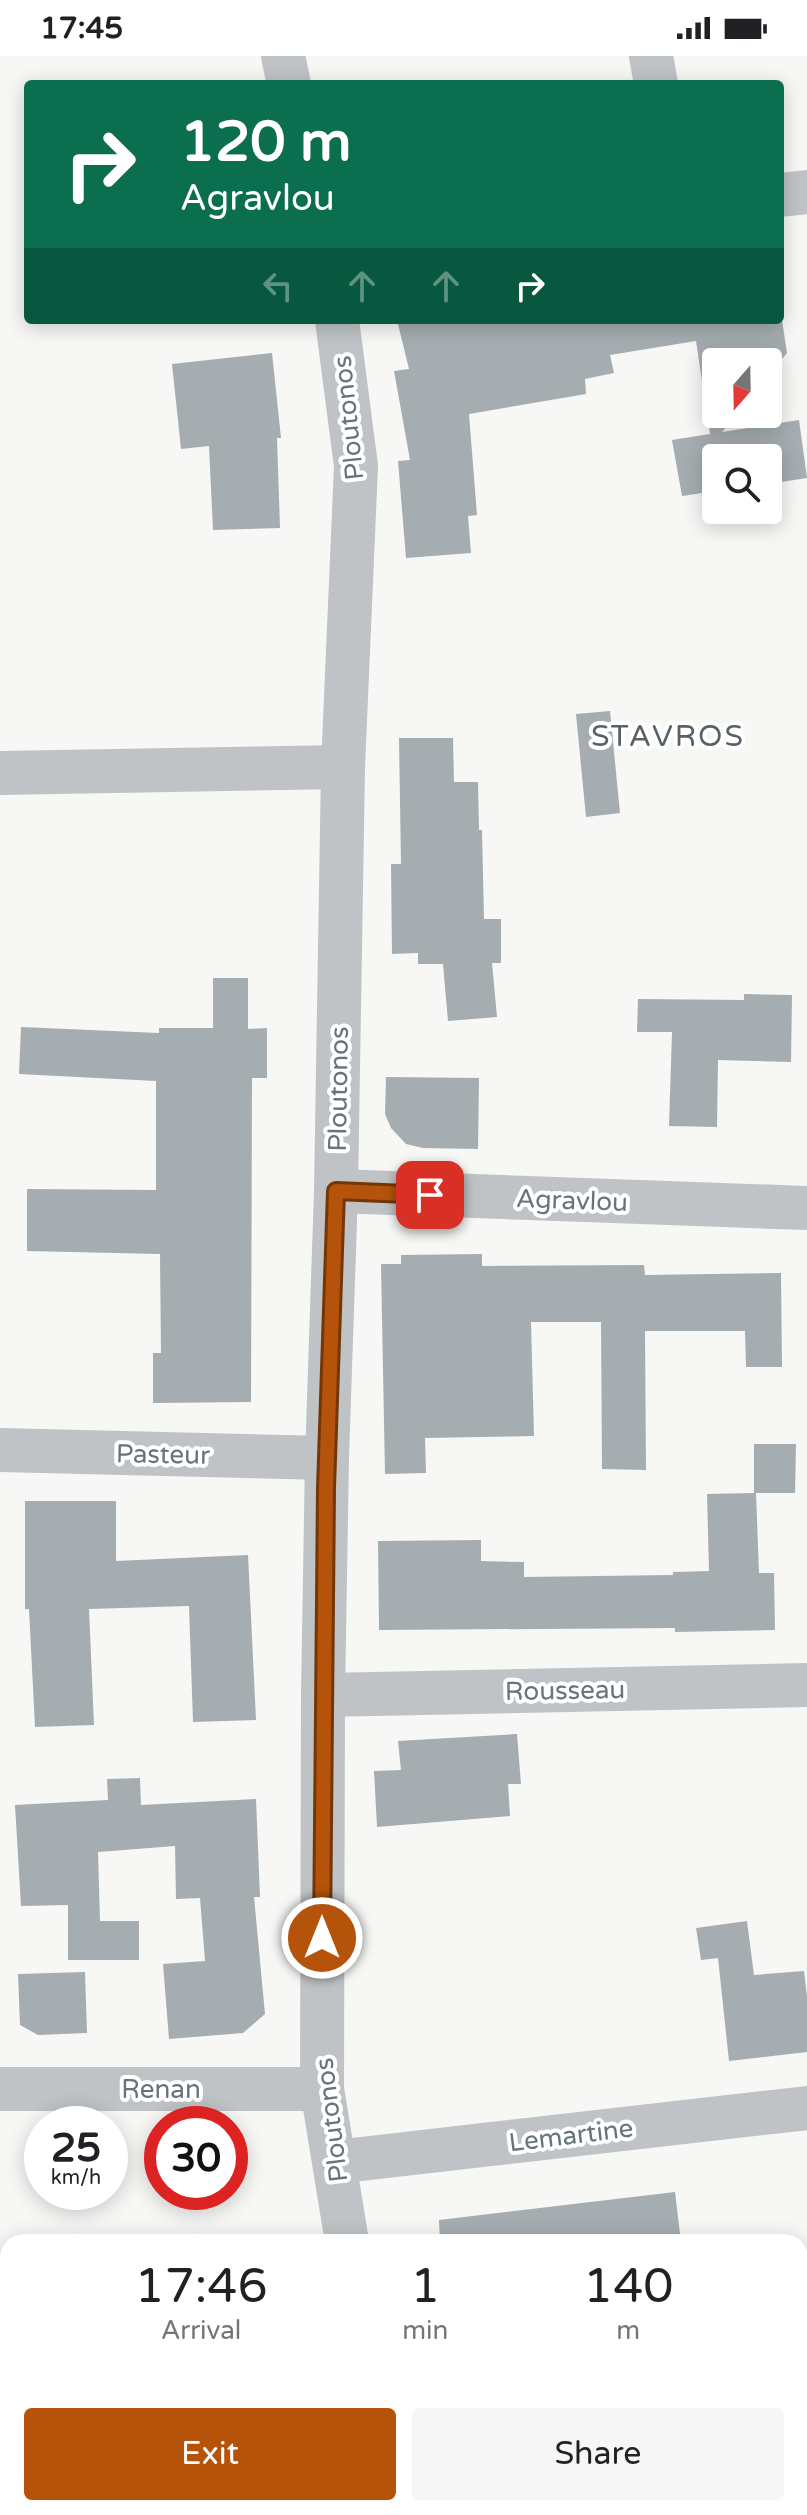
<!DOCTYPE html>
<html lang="en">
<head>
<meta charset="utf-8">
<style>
  body { margin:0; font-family:"Varela Round",sans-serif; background:#f6f6f6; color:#202124; height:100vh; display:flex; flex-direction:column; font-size:30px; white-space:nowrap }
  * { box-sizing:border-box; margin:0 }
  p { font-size:26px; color:#757577 }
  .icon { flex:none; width:44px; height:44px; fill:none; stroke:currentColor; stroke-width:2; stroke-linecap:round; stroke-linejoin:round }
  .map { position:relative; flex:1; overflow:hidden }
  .details { position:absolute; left:0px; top:2178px; width:808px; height:282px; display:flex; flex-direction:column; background:#fff; border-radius:24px 24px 0 0; box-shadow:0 4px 20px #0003 }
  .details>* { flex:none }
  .guide { position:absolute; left:24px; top:24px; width:760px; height:244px; border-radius:8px; box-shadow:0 4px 20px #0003; background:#0b6e4f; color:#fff; overflow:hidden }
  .needle { width:52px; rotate:200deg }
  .buttons { position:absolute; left:702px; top:292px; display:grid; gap:16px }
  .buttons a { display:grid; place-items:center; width:80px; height:80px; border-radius:8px; background:#fff; box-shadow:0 4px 20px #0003; font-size:40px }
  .speed { position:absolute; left:24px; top:2050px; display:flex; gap:16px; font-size:40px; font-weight:700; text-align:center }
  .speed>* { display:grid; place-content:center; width:104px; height:104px; border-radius:50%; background:#fff; box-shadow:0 4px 20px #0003; line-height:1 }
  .speed small { font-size:20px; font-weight:400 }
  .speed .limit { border:12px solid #d22; background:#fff; color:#111 }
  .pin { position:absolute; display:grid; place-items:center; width:68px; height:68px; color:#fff; margin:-34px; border-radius:16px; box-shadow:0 4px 12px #0006 }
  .me { position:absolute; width:88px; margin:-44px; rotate:0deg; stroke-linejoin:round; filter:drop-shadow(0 0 6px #0008) }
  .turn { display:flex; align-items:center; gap:28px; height:168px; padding:0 24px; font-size:36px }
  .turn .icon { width:104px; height:104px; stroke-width:2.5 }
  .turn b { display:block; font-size:56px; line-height:68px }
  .lanes { display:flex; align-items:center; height:76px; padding:0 24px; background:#0003; justify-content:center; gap:40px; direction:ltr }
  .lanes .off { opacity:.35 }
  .eta { display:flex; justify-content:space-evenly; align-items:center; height:136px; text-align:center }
  .eta b { font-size:48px; font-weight:600; line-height:56px }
  .button { display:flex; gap:16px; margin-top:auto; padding:16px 24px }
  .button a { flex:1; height:92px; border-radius:8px; background:#b45309; color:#fff; font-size:32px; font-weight:600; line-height:92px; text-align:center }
  .button a+a { background:#f6f6f6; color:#202124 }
  .status { display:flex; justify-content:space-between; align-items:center; height:56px; padding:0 40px; background:#fff; direction:ltr }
  .status svg { height:22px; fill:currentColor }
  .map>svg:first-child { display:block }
  .green { fill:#d8dcd5 }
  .building { fill:#a5adb1 }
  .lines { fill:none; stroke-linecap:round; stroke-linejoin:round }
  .minor { stroke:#bfc3c6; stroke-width:44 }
  .route-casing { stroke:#753606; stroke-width:20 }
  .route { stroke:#b45309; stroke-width:14 }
  .labels { text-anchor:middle; stroke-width:8; stroke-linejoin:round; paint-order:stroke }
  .street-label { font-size:26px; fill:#66757c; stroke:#fff }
  .quarter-label { font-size:30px; letter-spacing:2px; fill:#576268; stroke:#fff }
</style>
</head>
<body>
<div class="status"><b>17:45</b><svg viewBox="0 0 49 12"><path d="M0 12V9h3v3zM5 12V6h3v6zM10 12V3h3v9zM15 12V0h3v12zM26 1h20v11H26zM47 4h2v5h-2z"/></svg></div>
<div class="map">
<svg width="807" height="2459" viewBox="0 0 807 2459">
  <rect width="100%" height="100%" fill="#f7f7f5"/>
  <polygon class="green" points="110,2452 328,2452 329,2459 110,2459"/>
  <g class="building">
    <polygon points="397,264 707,264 707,268 731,264 782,264 787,297 768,320 768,306 716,306 716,358 737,358 722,376 799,364 807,422 768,428 768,402 716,402 716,435 682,440 672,384 710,378 696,285 610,299 614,317 585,323 586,338 469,358 477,459 468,460 471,497 406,502 398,405 410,404 394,315 409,313"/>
    <polygon points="272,297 281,382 277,382 280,472 213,474 209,390 181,393 172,308"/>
    <polygon points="610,655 620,757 586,761 576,658"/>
    <polygon points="399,682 453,682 454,726 478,726 479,774 482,774 484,863 501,863 501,907 492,907 497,961 448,965 443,908 418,908 418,897 392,898 391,808 401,808"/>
    <polygon points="213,922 248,922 248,973 267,972 267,1022 252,1022 251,1346 153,1347 153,1297 161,1297 160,1198 27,1195 27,1133 156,1134 156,1025 19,1018 21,971 159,977 159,972 213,972"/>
    <polygon points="744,938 792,939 791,1006 718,1004 717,1071 669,1070 672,976 637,976 638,943 744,944"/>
    <polygon points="386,1021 479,1022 478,1093 423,1092 406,1088 391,1072 385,1058"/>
    <polygon points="482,1198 482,1210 644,1209 645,1219 781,1217 782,1311 746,1311 745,1275 645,1275 646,1414 602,1413 601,1266 531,1266 534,1380 425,1382 426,1417 385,1418 381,1208 401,1208 401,1199"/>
    <polygon points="754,1388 796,1388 795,1437 756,1437 759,1517 774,1517 775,1574 675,1576 675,1572 379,1574 378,1485 481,1484 481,1505 524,1506 524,1521 673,1519 673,1516 709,1515 707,1438 754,1437"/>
    <polygon points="25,1445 116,1445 116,1505 248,1499 256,1664 193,1666 189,1550 89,1553 94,1669 35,1671 29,1553 25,1553"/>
    <polygon points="517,1678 521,1728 508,1728 510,1760 377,1771 374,1715 401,1714 398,1685"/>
    <polygon points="140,1722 141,1749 256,1743 260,1841 254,1841 265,1958 243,1977 169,1983 163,1908 205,1905 200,1842 176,1843 175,1790 98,1796 100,1865 139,1865 139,1904 68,1904 68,1849 21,1850 15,1749 108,1744 107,1723"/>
    <polygon points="747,1865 754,1919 804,1915 807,1941 807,1996 729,2005 718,1902 701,1904 696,1872"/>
    <polygon points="85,1916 87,1977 38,1979 20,1969 18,1918"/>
    <polygon points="675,2136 681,2186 440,2186 439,2164"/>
  </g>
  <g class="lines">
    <g class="minor">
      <polyline points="283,0 289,28"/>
      <polyline points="651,0 656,28"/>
      <polyline points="780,139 807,136"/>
      <polyline points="337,264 356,410 343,711 336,1135 327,1402 323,1639 322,2033 347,2186"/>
      <polyline points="0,717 343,711"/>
      <polyline points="336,1135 807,1152"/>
      <polyline points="0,1394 327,1402"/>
      <polyline points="323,1639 807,1629"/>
      <polyline points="0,2033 322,2033"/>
      <polyline points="335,2106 807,2052"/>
      <polyline points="384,2452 385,2459"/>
    </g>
  </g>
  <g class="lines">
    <defs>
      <polyline id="route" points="322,1882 326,1432 336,1135 430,1139"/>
    </defs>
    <use href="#route" class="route-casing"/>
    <use href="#route" class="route"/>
  </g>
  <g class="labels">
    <g class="street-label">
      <text transform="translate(348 362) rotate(-96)" y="9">Ploutonos</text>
      <text transform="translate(338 1033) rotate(-89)" y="9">Ploutonos</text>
      <text transform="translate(572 1144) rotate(2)" y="9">Agravlou</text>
      <text transform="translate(163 1398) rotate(1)" y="9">Pasteur</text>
      <text transform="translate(565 1634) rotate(-1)" y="9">Rousseau</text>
      <text x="161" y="2042">Renan</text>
      <text transform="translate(331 2064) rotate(-97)" y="9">Ploutonos</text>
      <text transform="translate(571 2079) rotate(-7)" y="9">Lemartine</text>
    </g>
    <g class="quarter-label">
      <text x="668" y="690">STAVROS</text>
    </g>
  </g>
</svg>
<div class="buttons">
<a><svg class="needle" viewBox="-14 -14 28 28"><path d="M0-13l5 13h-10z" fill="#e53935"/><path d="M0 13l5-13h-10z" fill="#757577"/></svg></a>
<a><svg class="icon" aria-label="search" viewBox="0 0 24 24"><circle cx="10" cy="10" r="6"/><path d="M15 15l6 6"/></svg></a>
</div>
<div class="speed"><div>25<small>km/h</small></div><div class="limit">30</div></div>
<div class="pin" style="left:430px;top:1139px;background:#d93025"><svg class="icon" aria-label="arrive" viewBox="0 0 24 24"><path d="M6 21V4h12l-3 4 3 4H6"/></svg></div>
<svg class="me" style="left:322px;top:1882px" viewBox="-20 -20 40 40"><circle r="17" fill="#b45309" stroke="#fff" stroke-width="3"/><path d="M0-11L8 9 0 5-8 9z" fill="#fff"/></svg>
<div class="guide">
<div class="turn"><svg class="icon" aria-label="right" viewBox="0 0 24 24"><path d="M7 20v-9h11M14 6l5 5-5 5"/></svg><div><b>120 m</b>Agravlou</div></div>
<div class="lanes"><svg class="icon off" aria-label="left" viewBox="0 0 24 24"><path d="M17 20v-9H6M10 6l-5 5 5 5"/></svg><svg class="icon off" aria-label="ahead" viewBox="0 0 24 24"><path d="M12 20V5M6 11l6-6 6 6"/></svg><svg class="icon off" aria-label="ahead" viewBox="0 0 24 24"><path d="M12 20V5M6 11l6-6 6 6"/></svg><svg class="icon" aria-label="right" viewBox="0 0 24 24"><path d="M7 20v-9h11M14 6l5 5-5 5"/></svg></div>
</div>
<section class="details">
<div class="eta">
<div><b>17:46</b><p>Arrival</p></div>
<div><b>1</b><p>min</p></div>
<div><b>140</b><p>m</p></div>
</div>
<div class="button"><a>Exit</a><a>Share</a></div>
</section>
</div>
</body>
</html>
